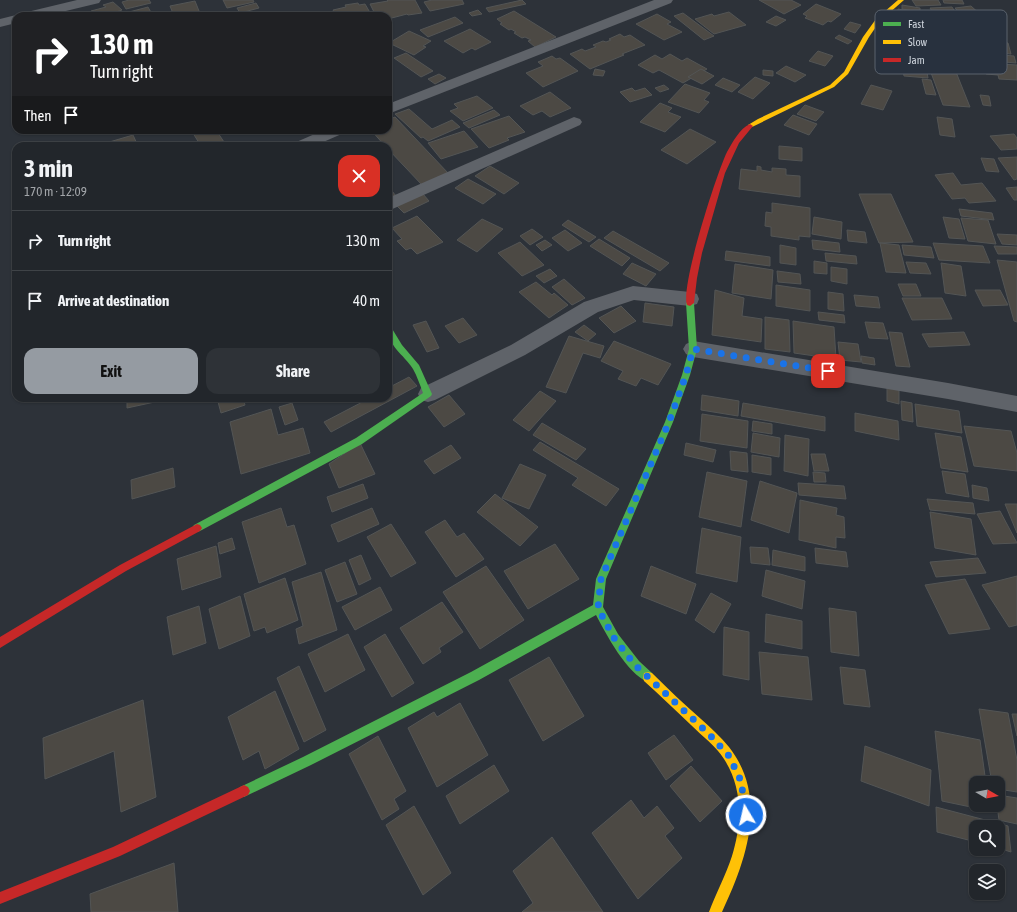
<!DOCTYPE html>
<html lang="en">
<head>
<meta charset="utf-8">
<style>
  body { margin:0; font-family:"Asap Condensed",sans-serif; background:#2e3237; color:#f1f3f6; height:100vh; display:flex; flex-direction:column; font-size:15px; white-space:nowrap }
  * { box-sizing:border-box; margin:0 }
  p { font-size:13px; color:#a2a5a9 }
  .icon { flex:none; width:22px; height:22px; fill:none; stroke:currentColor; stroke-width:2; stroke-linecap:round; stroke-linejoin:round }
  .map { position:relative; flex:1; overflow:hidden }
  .panel { position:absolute; left:12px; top:142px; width:380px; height:260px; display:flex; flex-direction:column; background:#22262b; border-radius:12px; box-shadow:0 1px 3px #0004,0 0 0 1px #3f4347 }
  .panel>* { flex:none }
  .top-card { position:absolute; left:12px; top:12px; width:380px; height:122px; border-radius:12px; box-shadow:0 1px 3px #0004,0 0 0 1px #3f4347; background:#202124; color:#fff; overflow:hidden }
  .needle { width:26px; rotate:99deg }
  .controls { position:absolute; left:969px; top:776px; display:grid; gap:8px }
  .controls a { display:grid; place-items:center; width:36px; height:36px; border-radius:8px; background:#22262b; box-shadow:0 1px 3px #0004,0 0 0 1px #3f4347; font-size:20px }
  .pin { position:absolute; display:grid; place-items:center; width:34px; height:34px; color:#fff; margin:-17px; border-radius:8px; box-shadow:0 2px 6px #0006 }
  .me { position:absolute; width:44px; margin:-22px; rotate:351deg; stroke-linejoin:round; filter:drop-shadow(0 0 3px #0008) }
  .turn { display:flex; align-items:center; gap:14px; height:84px; padding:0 12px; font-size:18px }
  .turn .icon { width:52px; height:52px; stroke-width:2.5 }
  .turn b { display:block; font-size:28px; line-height:34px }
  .then { display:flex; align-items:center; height:38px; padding:0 12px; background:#0003; gap:8px; font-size:15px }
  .round { display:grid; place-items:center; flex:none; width:42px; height:42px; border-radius:12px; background:#2e3237 }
  .summary { display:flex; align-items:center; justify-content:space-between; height:68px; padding:0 12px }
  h1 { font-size:24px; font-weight:700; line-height:30px }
  .action { display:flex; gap:8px; margin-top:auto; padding:8px 12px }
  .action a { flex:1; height:46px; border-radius:12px; background:#959ba2; color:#111; font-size:16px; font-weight:700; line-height:46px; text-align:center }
  .action a+a { background:#2e3237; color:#f1f3f6 }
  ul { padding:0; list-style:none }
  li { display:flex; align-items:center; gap:12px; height:60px; padding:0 12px; border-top:1px solid #3f4347 }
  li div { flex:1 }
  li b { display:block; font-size:15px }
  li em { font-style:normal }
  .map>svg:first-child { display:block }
  .building { fill:#4c4944; stroke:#535555 }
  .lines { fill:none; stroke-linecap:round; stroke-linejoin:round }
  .street { fill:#5f6369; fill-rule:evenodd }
  .fast { fill:#4caf50; fill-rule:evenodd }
  .slow { fill:#ffc107; fill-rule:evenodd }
  .jam { fill:#c62828; fill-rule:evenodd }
  .route { stroke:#1a73e8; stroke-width:7; stroke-dasharray:0 12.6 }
  .key { fill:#28313e; stroke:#5a626d; stroke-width:1 }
  .key-label { font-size:11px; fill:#cdd3db }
</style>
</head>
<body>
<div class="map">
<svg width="1017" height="912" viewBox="0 0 1017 912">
  <rect width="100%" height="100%" fill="#2d3239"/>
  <g class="building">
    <polygon points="129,0 149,0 151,3 126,9 122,2"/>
    <polygon points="223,0 253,0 254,2 227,8"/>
    <polygon points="387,0 415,0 422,13 408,15 407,14 388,19 388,16 376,16 370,4 388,1"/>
    <polygon points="432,0 462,0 464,4 430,11 424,2"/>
    <polygon points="522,0 526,4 489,12 486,8"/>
    <polygon points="759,0 791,0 801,5 784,14"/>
    <polygon points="912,0 938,0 941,5 916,6"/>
    <polygon points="943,0 962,0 964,4 944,3"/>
    <polygon points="195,1 201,16 174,16 170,6"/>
    <polygon points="113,2 122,10 104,16 86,16 84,14 92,12 91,11 106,7 103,5"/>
    <polygon points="256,3 259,8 240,13 237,8"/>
    <polygon points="358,3 359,5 365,4 372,16 336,16 333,10 346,7 345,5"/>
    <polygon points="816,4 841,14 831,22 828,21 823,25 805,18 807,16 803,14"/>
    <polygon points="902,5 920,8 920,12 902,9"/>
    <polygon points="971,6 992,25 975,27 955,8"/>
    <polygon points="148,7 153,16 131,16 129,12"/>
    <polygon points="952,7 963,24 940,24 930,8"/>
    <polygon points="898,9 920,13 917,35 894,31"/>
    <polygon points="478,10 482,14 472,16 469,13"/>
    <polygon points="514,11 556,37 535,47 528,41 531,40 525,37 522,38 514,33 516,32 511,29 509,30 500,24 502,23 497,19"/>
    <polygon points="729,12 746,25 714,34 695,19 712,14 714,16"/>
    <polygon points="683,13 714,36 704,40 674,16"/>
    <polygon points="657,14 671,22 667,24 682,32 664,40 636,24"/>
    <polygon points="776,16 786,20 776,26 766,22"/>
    <polygon points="455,17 463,23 428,37 420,30"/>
    <polygon points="850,22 861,25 855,33 844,29"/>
    <polygon points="470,29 491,42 475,50 472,48 463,53 444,41"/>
    <polygon points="409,31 431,41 423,46 426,47 414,55 389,43"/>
    <polygon points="620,34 624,37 630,35 645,45 622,54 624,55 590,69 570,54 582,49 585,51 596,47 593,45 603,41 606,42 611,40 609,39"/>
    <polygon points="839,35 852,41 848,44 835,38"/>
    <polygon points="971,39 1008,43 1011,54 974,50"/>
    <polygon points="818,51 833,56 825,66 809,61"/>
    <polygon points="406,53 433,71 421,77 394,58"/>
    <polygon points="979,53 1014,56 1016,63 981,60"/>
    <polygon points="670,54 682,61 687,58 707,69 683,83 659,70 653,73 638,65 655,55 662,59"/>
    <polygon points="552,56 556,59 560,58 578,71 543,87 526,73 543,66 538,62"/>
    <polygon points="981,63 1017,65 1017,80 999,79 998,75 986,74"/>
    <polygon points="786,66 806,75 795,82 776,73"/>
    <polygon points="595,69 605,71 603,76 593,75"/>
    <polygon points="701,69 714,76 702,84 688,77"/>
    <polygon points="763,70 773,71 773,76 763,75"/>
    <polygon points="903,70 927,72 928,78 904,76"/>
    <polygon points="930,70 956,72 970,107 943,105"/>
    <polygon points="439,74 446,78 435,84 428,79"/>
    <polygon points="755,77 770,83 753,99 738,92"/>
    <polygon points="723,78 740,85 732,92 715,85"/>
    <polygon points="922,79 931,80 936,95 926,94"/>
    <polygon points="685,84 710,93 704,100 709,102 699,113 668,102"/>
    <polygon points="664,85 669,89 660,92 655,88"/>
    <polygon points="871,85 892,91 883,110 861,104"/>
    <polygon points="632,88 635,91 645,88 652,95 630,102 620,92"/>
    <polygon points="550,92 571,108 550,117 542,111 533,115 520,106"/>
    <polygon points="980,95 989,96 991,106 983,105"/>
    <polygon points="477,96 493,108 463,121 450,111 458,108 454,104"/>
    <polygon points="660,103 672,108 668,112 681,117 665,132 640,122"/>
    <polygon points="805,105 824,112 816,121 797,114"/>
    <polygon points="409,109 432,129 452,120 460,127 428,141 423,137 421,138 395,114"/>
    <polygon points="494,110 500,115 469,128 463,123"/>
    <polygon points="793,115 817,124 809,135 784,125"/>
    <polygon points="509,116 525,132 507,138 509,140 489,148 471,129"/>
    <polygon points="395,117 449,174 422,185 388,149 388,146 385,146 371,130 388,130 388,120"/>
    <polygon points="937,117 952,119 955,137 940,135"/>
    <polygon points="690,129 716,142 687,164 661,150"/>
    <polygon points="191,130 216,130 224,142 212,146 201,146"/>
    <polygon points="464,131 478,147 441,159 428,143"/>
    <polygon points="1014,134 1017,138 1017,149 1001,150 990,136"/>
    <polygon points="133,135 138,146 107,146 106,143"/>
    <polygon points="779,146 802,148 802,161 779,159"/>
    <polygon points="1017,157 1017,179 1014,180 998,158"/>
    <polygon points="981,158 994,159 999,172 986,171"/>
    <polygon points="490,166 519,183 504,194 475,176"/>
    <polygon points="757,166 761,167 761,170 772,172 772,168 786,169 786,175 800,176 800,197 739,189 741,169 757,171"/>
    <polygon points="953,173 961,185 982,183 996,201 969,203 965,198 952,199 935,175"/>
    <polygon points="468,179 496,194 483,204 455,188"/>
    <polygon points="388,186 396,196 388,199"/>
    <polygon points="1017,187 1017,200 1014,200 1006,188"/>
    <polygon points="423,194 429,201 404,213 397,206"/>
    <polygon points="859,194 891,194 913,242 879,243"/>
    <polygon points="772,203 810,208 810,237 799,236 799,240 771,236 771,227 765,226 766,212 772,213"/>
    <polygon points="959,209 992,213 994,220 961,216"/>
    <polygon points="417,216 443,242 417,254 411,248 406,250 397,241 402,239 392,228"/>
    <polygon points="814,217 842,222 841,239 812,234"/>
    <polygon points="943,217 959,219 965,239 949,238"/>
    <polygon points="961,218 988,220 996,244 968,241"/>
    <polygon points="482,219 503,229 477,252 457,240"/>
    <polygon points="568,220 596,237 589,242 562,225"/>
    <polygon points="532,229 543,237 530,245 520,236"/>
    <polygon points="565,230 582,243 568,251 552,238"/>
    <polygon points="847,230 865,232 867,243 848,241"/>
    <polygon points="613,231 669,263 660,271 604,238"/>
    <polygon points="997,234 1017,235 1017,245 1002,244"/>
    <polygon points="599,239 630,258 622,266 590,246"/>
    <polygon points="545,240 552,245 542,251 536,245"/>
    <polygon points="812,240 839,243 840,252 813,249"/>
    <polygon points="520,242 544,265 522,276 498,253"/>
    <polygon points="880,243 899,245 906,273 886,272"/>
    <polygon points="933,243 983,246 990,263 939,260"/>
    <polygon points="780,245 796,248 796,265 780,263"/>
    <polygon points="902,245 931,247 934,258 904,255"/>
    <polygon points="994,246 1017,247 1017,254 998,254"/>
    <polygon points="726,251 770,257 770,266 725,260"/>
    <polygon points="825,253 856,256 857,264 826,261"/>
    <polygon points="997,260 1017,262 1017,322 1014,321"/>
    <polygon points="814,261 827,263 827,274 814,273"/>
    <polygon points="906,262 926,263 931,274 910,273"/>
    <polygon points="632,263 656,274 646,286 623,274"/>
    <polygon points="941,263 961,266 966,296 945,293"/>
    <polygon points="735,264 773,270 771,299 732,293"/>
    <polygon points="831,267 847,269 847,284 831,281"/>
    <polygon points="550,269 557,276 544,283 536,276"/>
    <polygon points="777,271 800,274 801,284 778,282"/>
    <polygon points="564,279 585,298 572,305 552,287"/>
    <polygon points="536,282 552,295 554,293 568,305 549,318 519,292"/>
    <polygon points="898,284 916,284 921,296 903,296"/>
    <polygon points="776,285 810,290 810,311 776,306"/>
    <polygon points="715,290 744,298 742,316 762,319 761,342 712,335"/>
    <polygon points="975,290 1000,290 1008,305 983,306"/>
    <polygon points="828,292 843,294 844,311 828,309"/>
    <polygon points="854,295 878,297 880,308 856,306"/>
    <polygon points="902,298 942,298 952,319 912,320"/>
    <polygon points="645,303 674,307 672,326 643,322"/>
    <polygon points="621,306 636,321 614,333 599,318"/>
    <polygon points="818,312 844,315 845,323 819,320"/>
    <polygon points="765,317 789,320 790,352 765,349"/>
    <polygon points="463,318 477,335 459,343 445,326"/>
    <polygon points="426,321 439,348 427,352 413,325"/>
    <polygon points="793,321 834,327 836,359 794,353"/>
    <polygon points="865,322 883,323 888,339 869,338"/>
    <polygon points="584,325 596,334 588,341 575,332"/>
    <polygon points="889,332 902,333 910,367 896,366"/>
    <polygon points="964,332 970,345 929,347 922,334"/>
    <polygon points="569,336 604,346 600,358 583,353 566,393 546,387"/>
    <polygon points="614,341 671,364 658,385 641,378 636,386 618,379 623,371 601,361"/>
    <polygon points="838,342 858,344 861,362 840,360"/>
    <polygon points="861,356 874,358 875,365 862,363"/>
    <polygon points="409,377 417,386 331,432 324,422 370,398 388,398 388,388"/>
    <polygon points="887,387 899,390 899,404 887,401"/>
    <polygon points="540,391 556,401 529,431 513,420"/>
    <polygon points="449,395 465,414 444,427 428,407"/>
    <polygon points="702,395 739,401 738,416 701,410"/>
    <polygon points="127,398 164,398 164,400 127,408"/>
    <polygon points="217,398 243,398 245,405 221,413"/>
    <polygon points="901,401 912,403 913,422 902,420"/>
    <polygon points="292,403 298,420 285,425 279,407"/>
    <polygon points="743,403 825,417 825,431 741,416"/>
    <polygon points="915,404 959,411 962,433 917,426"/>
    <polygon points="271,409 278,435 303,428 310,453 241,474 230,422"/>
    <polygon points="855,413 898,421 899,440 855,431"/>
    <polygon points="702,414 748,421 747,448 700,441"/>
    <polygon points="753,421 772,424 772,434 752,431"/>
    <polygon points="542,423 586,449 576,460 533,435"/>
    <polygon points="964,426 1011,431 1017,453 1017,471 974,466"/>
    <polygon points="753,433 780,438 779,457 751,452"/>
    <polygon points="935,433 961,437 968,472 941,468"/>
    <polygon points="785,435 809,439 808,476 784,471"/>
    <polygon points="540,442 619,489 606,506 572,485 578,478 533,450"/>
    <polygon points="360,443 375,474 339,488 329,464"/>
    <polygon points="686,443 716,450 713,462 684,455"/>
    <polygon points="451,445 461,458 434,474 424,461"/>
    <polygon points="730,451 747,453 748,472 731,470"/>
    <polygon points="811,454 825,454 829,471 814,471"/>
    <polygon points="752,455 771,458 771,475 752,472"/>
    <polygon points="520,464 546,475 529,509 502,498"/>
    <polygon points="173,468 175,487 132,499 131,480"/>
    <polygon points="942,471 965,474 969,497 946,493"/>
    <polygon points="707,472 747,481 741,527 699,517"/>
    <polygon points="813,472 825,473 826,482 814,482"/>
    <polygon points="760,481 797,493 789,533 751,520"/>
    <polygon points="798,483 844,486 846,499 799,495"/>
    <polygon points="363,484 368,498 332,512 327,497"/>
    <polygon points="972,485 987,488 989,501 973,498"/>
    <polygon points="495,494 538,527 520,546 477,512"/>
    <polygon points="927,499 973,503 975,514 930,510"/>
    <polygon points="800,500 837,508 836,515 844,517 845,538 836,537 836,548 799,540"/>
    <polygon points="1005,504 1017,504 1017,533"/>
    <polygon points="281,508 287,527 294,525 306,564 259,583 242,522"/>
    <polygon points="372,508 379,524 338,542 331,525"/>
    <polygon points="1000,511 1017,543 993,544 977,514"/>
    <polygon points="930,512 971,519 976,555 935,548"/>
    <polygon points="445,520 457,537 464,533 484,559 456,577 425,532"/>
    <polygon points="391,524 416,563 391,577 367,537"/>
    <polygon points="702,528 741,537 737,582 696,573"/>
    <polygon points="232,538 235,549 220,554 218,543"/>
    <polygon points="555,544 579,579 528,609 504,571"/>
    <polygon points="216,546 221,577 182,590 177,559"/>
    <polygon points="750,547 768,548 770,565 751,563"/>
    <polygon points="815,548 846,552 848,567 816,563"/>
    <polygon points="773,550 805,557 805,571 772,565"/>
    <polygon points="361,555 371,579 359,585 349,560"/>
    <polygon points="978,558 986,573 936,577 930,562"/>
    <polygon points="345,562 357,594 337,602 325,570"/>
    <polygon points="486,566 524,620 480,649 443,592"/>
    <polygon points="651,566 696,584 686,614 641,596"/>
    <polygon points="766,570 805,581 802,609 762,596"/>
    <polygon points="321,572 337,630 299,644 296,629 303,626 292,582"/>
    <polygon points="1017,576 1017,625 1009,627 982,585"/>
    <polygon points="285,578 298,620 267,633 265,627 254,631 244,594"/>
    <polygon points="965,579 990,629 949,634 925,585"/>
    <polygon points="380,587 392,610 355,630 342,607"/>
    <polygon points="711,593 731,604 714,633 695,620"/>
    <polygon points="240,596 250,636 219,649 209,609"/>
    <polygon points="442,602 463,632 439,648 441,652 423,664 400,628"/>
    <polygon points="199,606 206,643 173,655 167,617"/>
    <polygon points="829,608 856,612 859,656 831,652"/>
    <polygon points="766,614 802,621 802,649 765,642"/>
    <polygon points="724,627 749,632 749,680 723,675"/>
    <polygon points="348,634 365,670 325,692 308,654"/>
    <polygon points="385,634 414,683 392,697 364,647"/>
    <polygon points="759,652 808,657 812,700 762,694"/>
    <polygon points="549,657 584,716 543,741 509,680"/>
    <polygon points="299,666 326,730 304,742 277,678"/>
    <polygon points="840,667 865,670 870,707 844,704"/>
    <polygon points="275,691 299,749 265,769 259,751 243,760 228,717"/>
    <polygon points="143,700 156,797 121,812 114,751 45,779 43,738"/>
    <polygon points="460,703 488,755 437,787 408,728 434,712 437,717"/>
    <polygon points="979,709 1008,713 1017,760 1017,792 998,789 998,783 992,783"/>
    <polygon points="1012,714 1017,714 1017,736"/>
    <polygon points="935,731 980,740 986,783 976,783 976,805 990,805 990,811 942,801"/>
    <polygon points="674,735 693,760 666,780 648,753"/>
    <polygon points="378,736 406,791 394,799 399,809 382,820 349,754"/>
    <polygon points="865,746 931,770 929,806 861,781"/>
    <polygon points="494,765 509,791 460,824 446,796"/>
    <polygon points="691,766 722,801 700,822 670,786"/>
    <polygon points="998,795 1017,798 1017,824 999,820 997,805 998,805"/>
    <polygon points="631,800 644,818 657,806 674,828 665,836 682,858 638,899 592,833"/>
    <polygon points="414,806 451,873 423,895 386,825"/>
    <polygon points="936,807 1008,826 1011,852 998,848 998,827 976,827 976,842 937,832"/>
    <polygon points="552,837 603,912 522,912 533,903 513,871"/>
    <polygon points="174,863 178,912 91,912 90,894"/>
  </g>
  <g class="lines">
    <g class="street">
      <polygon points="77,0 101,0 99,3 45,16 21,16 23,13"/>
      <polygon points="654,0 673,0 671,3 388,114 388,104"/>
      <polygon points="16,15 20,16 16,16 16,23 0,27 0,19"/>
      <polygon points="574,117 580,119 582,122 580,125 388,211 388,198"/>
      <polygon points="324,130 346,130 344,133 314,146 292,146 294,143"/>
      <polygon points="633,286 690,292 697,294 699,299 697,304 690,306 634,300 598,312 525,355 435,400 428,402 421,400 418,394 421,388 511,345 584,302"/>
      <polygon points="693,341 948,383 1017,396 1017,412 948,399 693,357 686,354 683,349 686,344"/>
    </g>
    <g class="fast">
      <path d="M690,300L694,303L697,349L690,375L673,422L606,579L603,607L618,634L639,661L652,673L653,677L652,681L648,682C627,674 606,634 596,615L479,680L311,765L248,795L244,797L240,795L238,791L240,787L303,757L471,672L593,605L596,579L665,422L682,375L689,349L686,303Z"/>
      <path d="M388,326L391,327L402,345L419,365L432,394L431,396L362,444L200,531L197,532L194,531L192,528L194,525L356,438L423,393C420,385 417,376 413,369C403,353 388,348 388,326Z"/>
    </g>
    <g class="slow">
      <polygon points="898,0 904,0 880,21 869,37 848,74 834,87 752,127 748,127 748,125 758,119 830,85 844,72 863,37 876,19"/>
      <path d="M648,672L652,673C668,689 684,704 701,719C711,728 721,737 729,747C769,798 746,861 722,912H709C716,893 726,875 732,856C742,824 743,788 724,759C716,746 702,736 691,725C675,710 660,695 644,681L643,677L644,673Z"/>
    </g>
    <g class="jam">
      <path d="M750,124L753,126L739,143L725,173L702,253L697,278L694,303L690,306L687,305C680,287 717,172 727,152C732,143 740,128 750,124Z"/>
      <polygon points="197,524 200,525 202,528 200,531 126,571 0,648 0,637 120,565"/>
      <polygon points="244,785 248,787 250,791 248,795 120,856 0,904 0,892 113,847"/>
    </g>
  </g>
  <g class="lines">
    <polyline class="route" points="746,815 741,781 729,756 709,734 635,665 614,638 598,608 601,579 669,422 686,375 693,349 828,371"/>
  </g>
  <rect x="875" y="10" width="132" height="64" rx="6" class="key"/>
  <rect x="883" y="22" width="18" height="4" fill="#4caf50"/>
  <rect x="883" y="40" width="18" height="4" fill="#ffc107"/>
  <rect x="883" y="58" width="18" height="4" fill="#c62828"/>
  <g class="key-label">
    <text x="908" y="28">Fast</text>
    <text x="908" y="46">Slow</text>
    <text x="908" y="64">Jam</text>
  </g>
</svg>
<div class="controls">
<a><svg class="needle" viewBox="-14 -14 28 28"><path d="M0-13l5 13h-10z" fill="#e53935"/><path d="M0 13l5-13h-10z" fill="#a2a5a9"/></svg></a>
<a><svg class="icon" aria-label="search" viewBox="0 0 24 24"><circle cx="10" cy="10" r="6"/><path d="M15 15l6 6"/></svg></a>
<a><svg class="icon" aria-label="layers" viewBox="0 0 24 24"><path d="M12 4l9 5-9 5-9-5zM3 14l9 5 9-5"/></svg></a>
</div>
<div class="pin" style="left:828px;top:371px;background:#d93025"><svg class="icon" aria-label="arrive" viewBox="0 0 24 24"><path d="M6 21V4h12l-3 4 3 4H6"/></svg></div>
<svg class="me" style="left:746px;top:815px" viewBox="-20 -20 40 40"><circle r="17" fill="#1a73e8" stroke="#fff" stroke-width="3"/><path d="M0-11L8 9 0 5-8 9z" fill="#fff"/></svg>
<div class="top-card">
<div class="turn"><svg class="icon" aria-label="right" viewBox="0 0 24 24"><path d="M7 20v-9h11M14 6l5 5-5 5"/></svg><div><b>130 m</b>Turn right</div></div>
<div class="then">Then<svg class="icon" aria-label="arrive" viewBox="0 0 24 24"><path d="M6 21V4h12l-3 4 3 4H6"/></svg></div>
</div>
<section class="panel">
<div class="summary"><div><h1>3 min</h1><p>170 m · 12:09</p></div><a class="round" style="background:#d93025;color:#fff"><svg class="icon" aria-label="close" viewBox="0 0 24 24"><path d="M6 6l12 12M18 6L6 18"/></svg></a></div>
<ul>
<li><svg class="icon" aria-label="right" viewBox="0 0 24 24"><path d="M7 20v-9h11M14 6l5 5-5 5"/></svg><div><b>Turn right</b></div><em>130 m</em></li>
<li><svg class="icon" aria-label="arrive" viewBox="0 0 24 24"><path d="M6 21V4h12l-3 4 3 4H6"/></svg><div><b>Arrive at destination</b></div><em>40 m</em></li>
</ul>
<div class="action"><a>Exit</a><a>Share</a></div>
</section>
</div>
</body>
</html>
